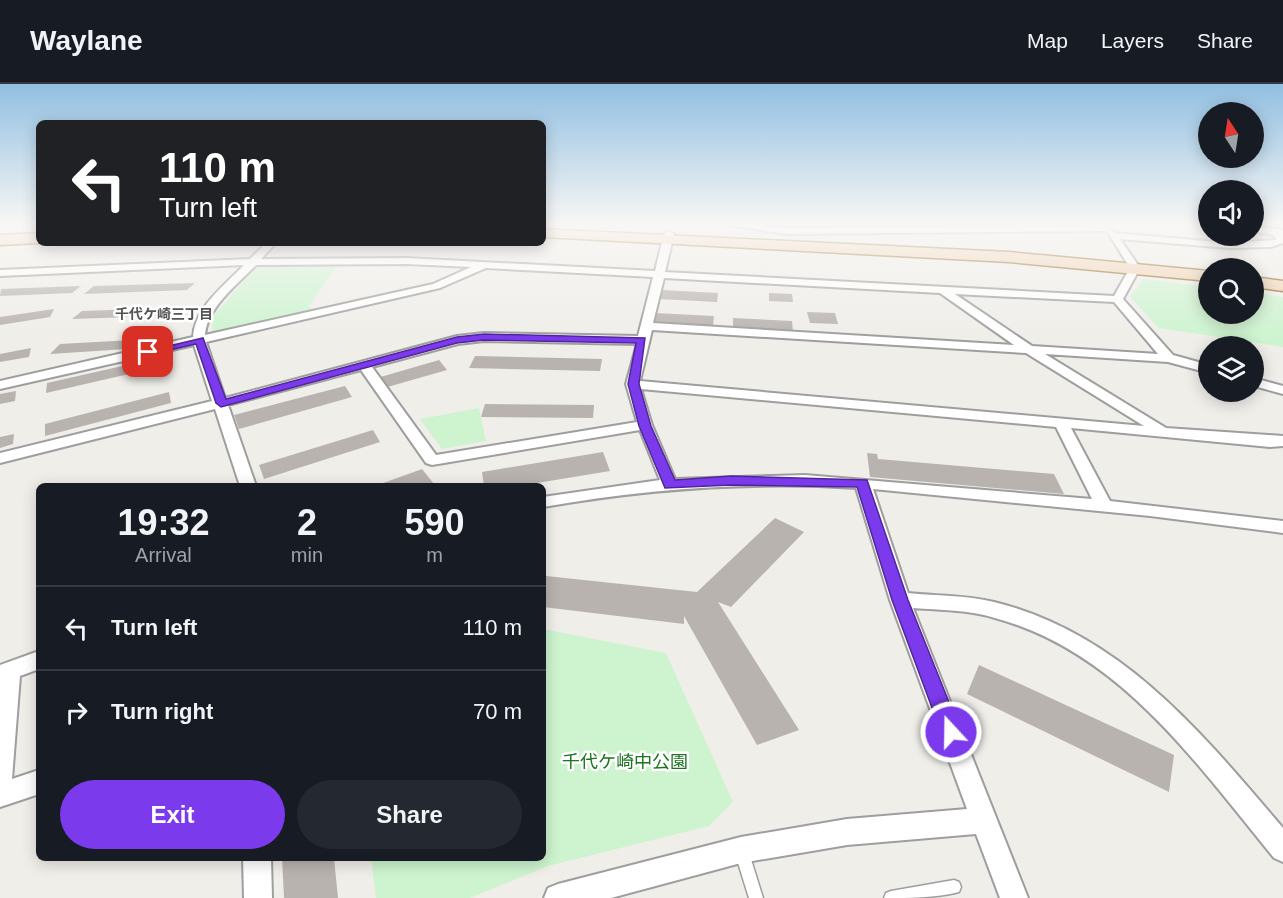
<!DOCTYPE html>
<html lang="en">
<head>
<meta charset="utf-8">
<style>
  body { margin:0; font-family:Arial,"Noto Sans JP",sans-serif; background:#242831; color:#f1f3f6; height:100vh; display:flex; flex-direction:column; font-size:22px; white-space:nowrap }
  * { box-sizing:border-box; margin:0 }
  p { font-size:20px; color:#9ea1a6 }
  .icon { flex:none; width:33px; height:33px; fill:none; stroke:currentColor; stroke-width:2; stroke-linecap:round; stroke-linejoin:round }
  .map { position:relative; flex:1; overflow:hidden }
  .drawer { position:absolute; left:36px; top:399px; width:510px; height:378px; display:flex; flex-direction:column; background:#171b24; border-radius:9px; box-shadow:0 3px 15px #0003 }
  .drawer>* { flex:none }
  .guide { position:absolute; left:36px; top:36px; width:510px; height:126px; border-radius:9px; box-shadow:0 3px 15px #0003; background:#202124; color:#fff; overflow:hidden }
  .needle { width:39px; rotate:348deg }
  .controls { position:absolute; left:1198px; top:18px; display:grid; gap:12px }
  .controls a { display:grid; place-items:center; width:66px; height:66px; border-radius:50%; background:#171b24; box-shadow:0 3px 15px #0003; font-size:30px }
  .pin { position:absolute; display:grid; place-items:center; width:51px; height:51px; color:#fff; margin:-26px; border-radius:12px; box-shadow:0 3px 9px #0006 }
  .me { position:absolute; width:66px; margin:-33px; rotate:339deg; stroke-linejoin:round; filter:drop-shadow(0 0 4px #0008) }
  .turn { display:flex; align-items:center; gap:21px; height:126px; padding:0 24px; font-size:27px }
  .turn .icon { width:78px; height:78px; stroke-width:2.5 }
  .turn b { display:block; font-size:42px; line-height:51px }
  .eta { display:flex; justify-content:space-evenly; align-items:center; height:102px; text-align:center }
  .eta b { font-size:36px; font-weight:800; line-height:42px }
  .primary-button { display:flex; gap:12px; margin-top:auto; padding:12px 24px }
  .primary-button a { flex:1; height:69px; border-radius:36px; background:#7c3aed; color:#fff; font-size:24px; font-weight:800; line-height:69px; text-align:center }
  .primary-button a+a { background:#242831; color:#f1f3f6 }
  ul { padding:0; list-style:none }
  li { display:flex; align-items:center; gap:18px; height:84px; padding:0 24px; border-top:2px solid #363941 }
  li div { flex:1 }
  li b { display:block; font-size:22px }
  li em { font-style:normal }
  header { display:flex; align-items:center; gap:36px; box-sizing:border-box; height:84px; padding:0 30px; background:#171b24; border-bottom:2px solid #363941 }
  header strong { font-size:28px }
  nav { display:flex; gap:33px; margin-inline-start:auto; font-size:21px }
  .map>svg:first-child { display:block }
  .park { fill:#cdf4cf }
  .building { fill:#b9b3af }
  .lines { fill:none; stroke-linecap:round; stroke-linejoin:round }
  .lane-casing { stroke:#9e9e9e; stroke-width:3 }
  .street-casing { stroke:#9e9e9e; stroke-width:4 }
  .primary-casing { stroke:#8b5f14; stroke-width:3 }
  .lane { fill:#fff; fill-rule:evenodd }
  .street { fill:#fff; fill-rule:evenodd }
  .primary { fill:#f1d1ae; fill-rule:evenodd }
  .route { fill:#7c3aed; stroke:#51269a; stroke-width:1.5 }
  .labels { text-anchor:middle; stroke-width:5; stroke-linejoin:round; paint-order:stroke }
  .far-neighbourhood-label { font-size:14px; font-weight:bold; fill:#545454; stroke:#fff }
  .near-park-label { font-size:18px; fill:#1b741f; stroke:#fff }
</style>
</head>
<body>
<header>
<strong>Waylane</strong>
<nav><a>Map</a><a>Layers</a><a>Share</a></nav>
</header>
<div class="map">
<svg width="1283" height="814" viewBox="0 0 1283 814">
  <rect width="100%" height="100%" fill="#f0eee9"/>
  <g class="park">
    <polygon points="339,179 309,222 314,228 212,251 213,233 257,181"/>
    <polygon points="1143,195 1209,203 1209,230 1254,230 1254,209 1283,213 1283,263 1159,244 1130,213"/>
    <polygon points="479,324 486,357 442,365 420,335"/>
    <polygon points="543,545 666,569 733,718 709,742 548,782 470,814 376,814 371,774 543,774"/>
  </g>
  <g class="building">
    <polygon points="195,199 187,206 84,210 94,202"/>
    <polygon points="81,202 72,209 0,212 1,205"/>
    <polygon points="662,206 718,209 717,218 659,215"/>
    <polygon points="769,209 792,210 793,218 769,217"/>
    <polygon points="166,224 158,232 72,235 82,227"/>
    <polygon points="54,225 50,233 0,241 0,233"/>
    <polygon points="807,228 835,229 838,240 810,239"/>
    <polygon points="655,229 714,232 713,242 652,239"/>
    <polygon points="733,234 792,237 793,248 733,245"/>
    <polygon points="150,255 142,264 50,270 60,260"/>
    <polygon points="31,264 29,273 0,278 0,270"/>
    <polygon points="475,272 602,275 600,287 469,284"/>
    <polygon points="162,273 164,282 46,309 47,299"/>
    <polygon points="439,276 447,286 384,304 377,294"/>
    <polygon points="345,302 352,313 239,345 234,331"/>
    <polygon points="16,307 15,317 0,320 0,310"/>
    <polygon points="169,308 171,319 45,352 45,340"/>
    <polygon points="485,320 594,321 593,334 481,333"/>
    <polygon points="373,346 380,358 264,395 259,381"/>
    <polygon points="14,350 13,360 0,364 0,353"/>
    <polygon points="603,368 610,387 519,402 484,402 482,388"/>
    <polygon points="867,369 877,370 878,375 1054,390 1064,410 870,393"/>
    <polygon points="422,385 434,400 375,402"/>
    <polygon points="775,434 804,448 731,523 718,518 799,646 757,661 684,532 684,540 543,523 543,500 546,492 697,508"/>
    <polygon points="979,581 1174,671 1169,708 967,610"/>
    <polygon points="282,774 334,774 338,814 284,814"/>
  </g>
  <g class="lines">
    <defs>
      <g id="lane">
        <polygon points="742,762 747,764 749,769 763,814 749,814 735,769 737,764"/>
        <path d="M954,796L959,798L961,803L959,808C936,814 908,814 884,814L886,809L891,807Z"/>
      </g>
      <g id="street">
        <path d="M724,140L786,144L1105,142L1115,149L1229,159L1276,156L1274,151L1254,148V142L1283,146V159L1271,163L1229,164L1120,155L1140,184L1123,215L1173,271L1209,281V289L1168,278L1045,270L1166,344L1283,352V362L1270,363L1071,344L1110,417L1283,437V449L1150,432L873,405L908,509C936,512 966,511 994,518C1121,549 1202,649 1283,744V778L1274,774C1196,679 1120,568 995,534C969,526 940,526 913,524L1028,814H1000L976,750L847,761L741,779L611,814H544L548,804L558,800L741,753L847,735L967,725L890,516L856,404C750,397 647,405 543,423V413L660,396L640,346L432,381L426,379L361,286L228,321L256,402H240L215,325L0,379V369L212,317L194,261L0,305V297L193,253C195,223 224,202 244,181L0,192V186L250,175L266,159H276L261,175L407,174L655,187L664,150L669,147L674,150L665,188L1114,212L1130,184L1107,147L786,150ZM407,180L471,183L433,200L205,251C207,223 238,200 256,181ZM486,184L653,193L638,252L484,249L457,252L225,314L206,258L440,204ZM664,194L940,209L1014,261L653,239ZM955,210L1114,218L1158,270L1032,262ZM652,246L1026,269L1144,342L640,297ZM484,257L637,260L626,300L637,338L436,371L372,283L458,260ZM641,305L1056,343L1092,415L805,391L675,395L652,341Z"/>
        <polygon points="1254,294 1283,302 1283,310 1254,302"/>
        <polygon points="39,567 39,585 20,592 12,695 39,686 39,710 0,723 0,581"/>
        <polygon points="243,774 271,774 272,814 244,814"/>
      </g>
      <g id="primary">
        <polygon points="543,145 1009,168 1209,187 1209,197 1009,178 543,153"/>
        <polygon points="39,149 39,159 0,161 0,151"/>
        <polygon points="1254,193 1283,197 1283,207 1254,203"/>
      </g>
    </defs>
    <use href="#lane" class="lane-casing"/>
    <use href="#street" class="street-casing"/>
    <use href="#primary" class="primary-casing"/>
    <use href="#lane" class="lane"/>
    <use href="#street" class="street"/>
    <use href="#primary" class="primary"/>
  </g>
  <linearGradient id="sky" x2="0" y2="1"><stop stop-color="#91bfe2"/><stop offset="0.55" stop-color="#f8f7f5"/><stop offset="1" stop-color="#f8f7f5" stop-opacity="0"/></linearGradient>
  <rect width="1283" height="254" fill="url(#sky)"/>
  <polygon class="route" points="484,250 645,254 639,300 651,342 675,396 731,392 867,396 908,516 961,648 958,655 951,657 944,655 941,648 892,516 857,403 731,401 665,404 639,342 628,300 636,259 484,256 457,259 221,323 216,319 196,260 148,271 143,268 203,254 226,315 457,253"/>
  <g class="labels">
    <g class="far-neighbourhood-label">
      <text x="164" y="235">千代ケ崎三丁目</text>
    </g>
    <g class="near-park-label">
      <text x="625" y="684">千代ケ崎中公園</text>
    </g>
  </g>
</svg>
<div class="controls">
<a><svg class="needle" viewBox="-14 -14 28 28"><path d="M0-13l5 13h-10z" fill="#e53935"/><path d="M0 13l5-13h-10z" fill="#9ea1a6"/></svg></a>
<a><svg class="icon" aria-label="sound" viewBox="0 0 24 24"><path d="M4 9h4l5-4v14l-5-4H4zM17 9q2 3 0 6"/></svg></a>
<a><svg class="icon" aria-label="search" viewBox="0 0 24 24"><circle cx="10" cy="10" r="6"/><path d="M15 15l6 6"/></svg></a>
<a><svg class="icon" aria-label="layers" viewBox="0 0 24 24"><path d="M12 4l9 5-9 5-9-5zM3 14l9 5 9-5"/></svg></a>
</div>
<div class="pin" style="left:148px;top:268px;background:#d93025"><svg class="icon" aria-label="arrive" viewBox="0 0 24 24"><path d="M6 21V4h12l-3 4 3 4H6"/></svg></div>
<svg class="me" style="left:951px;top:648px" viewBox="-20 -20 40 40"><circle r="17" fill="#7c3aed" stroke="#fff" stroke-width="3"/><path d="M0-11L8 9 0 5-8 9z" fill="#fff"/></svg>
<div class="guide">
<div class="turn"><svg class="icon" aria-label="left" viewBox="0 0 24 24"><path d="M17 20v-9H6M10 6l-5 5 5 5"/></svg><div><b>110 m</b>Turn left</div></div>
</div>
<section class="drawer">
<div class="eta">
<div><b>19:32</b><p>Arrival</p></div>
<div><b>2</b><p>min</p></div>
<div><b>590</b><p>m</p></div>
</div>
<ul>
<li><svg class="icon" aria-label="left" viewBox="0 0 24 24"><path d="M17 20v-9H6M10 6l-5 5 5 5"/></svg><div><b>Turn left</b></div><em>110 m</em></li>
<li><svg class="icon" aria-label="right" viewBox="0 0 24 24"><path d="M7 20v-9h11M14 6l5 5-5 5"/></svg><div><b>Turn right</b></div><em>70 m</em></li>
</ul>
<div class="primary-button"><a>Exit</a><a>Share</a></div>
</section>
</div>
</body>
</html>
